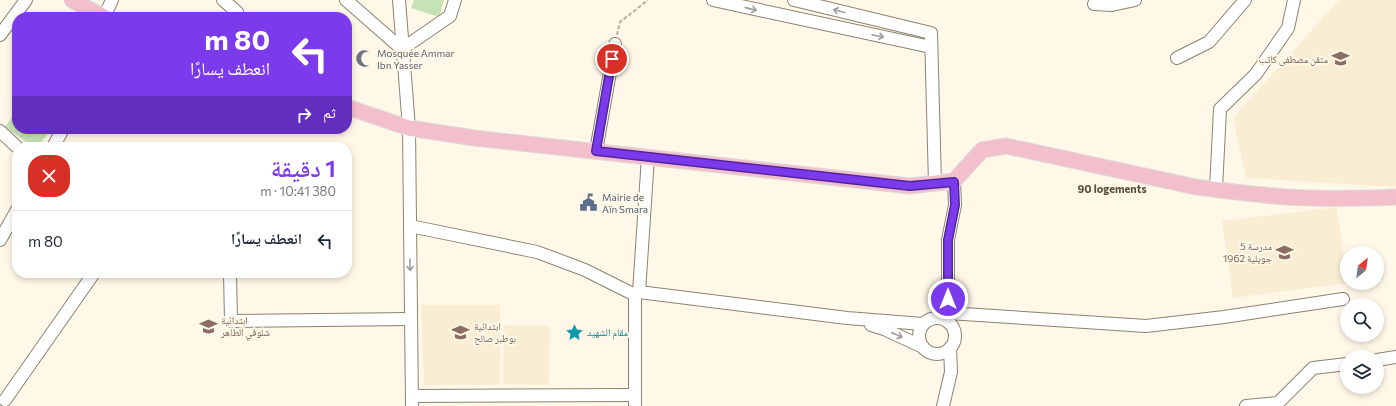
<!DOCTYPE html>
<html lang="ar">
<head>
<meta charset="utf-8">
<style>
  body { margin:0; font-family:Commissioner,"Noto Naskh Arabic",sans-serif; background:#f6f6f7; color:#1f2937; direction:rtl; height:100vh; display:flex; flex-direction:column; font-size:15px; white-space:nowrap }
  * { box-sizing:border-box; margin:0 }
  p { font-size:13px; color:#747a83 }
  .icon { flex:none; width:22px; height:22px; fill:none; stroke:currentColor; stroke-width:2; stroke-linecap:round; stroke-linejoin:round }
  .map { position:relative; flex:1; overflow:hidden; direction:ltr }
  .side { position:absolute; left:12px; top:142px; width:340px; height:136px; display:flex; flex-direction:column; background:#fff; border-radius:16px; box-shadow:0 2px 6px #0003; direction:rtl }
  .side>* { flex:none }
  .top-card { position:absolute; left:12px; top:12px; width:340px; height:122px; border-radius:16px; box-shadow:0 2px 6px #0003; direction:rtl; background:#7c3aed; color:#fff; overflow:hidden }
  .needle { width:26px; rotate:29deg }
  .buttons { position:absolute; left:1340px; top:246px; display:grid; gap:8px }
  .buttons a { display:grid; place-items:center; width:44px; height:44px; border-radius:50%; background:#fff; box-shadow:0 2px 6px #0003; font-size:20px }
  .pin { position:absolute; display:grid; place-items:center; width:34px; height:34px; color:#fff; margin:-17px; border:2px solid #fff; border-radius:50%; box-shadow:0 1px 4px #0007 }
  .me { position:absolute; width:44px; margin:-22px; rotate:0deg; stroke-linejoin:round; filter:drop-shadow(0 0 3px #0008) }
  .turn { display:flex; align-items:center; gap:14px; height:84px; padding:0 16px; font-size:18px }
  .turn .icon { width:52px; height:52px; stroke-width:2.5 }
  .turn b { display:block; font-size:28px; line-height:34px }
  .then { display:flex; align-items:center; height:38px; padding:0 16px; background:#0003; gap:8px; font-size:15px }
  .round { display:grid; place-items:center; flex:none; width:42px; height:42px; border-radius:16px; background:#f6f6f7 }
  .head { display:flex; align-items:center; justify-content:space-between; height:68px; padding:0 16px }
  h1 { font-size:24px; font-weight:600; line-height:30px; color:#7c3aed }
  ul { padding:0; list-style:none }
  li { display:flex; align-items:center; gap:12px; height:60px; padding:0 16px; border-top:1px solid #e0e1e3 }
  li div { flex:1 }
  li b { display:block; font-size:15px }
  li em { font-style:normal }
  .map>svg:first-child { display:block }
  .built { fill:#f9eed3 }
  .green { fill:#c6e3b5 }
  .lines { fill:none; stroke-linecap:round; stroke-linejoin:round }
  .minor-casing { stroke:#8a8371; stroke-width:14 }
  .major-casing { stroke:#dddddc; stroke-width:17 }
  .path { stroke:#b6b1a4; stroke-width:2; stroke-dasharray:4 2; stroke-linecap:butt }
  .minor { stroke:#fff; stroke-width:12 }
  .major { stroke:#f2bfcb; stroke-width:15 }
  .oneway { stroke:#9f9e9b }
  .route-casing { stroke:#51269a; stroke-width:10 }
  .route { stroke:#7c3aed; stroke-width:7 }
  .labels { text-anchor:middle; stroke-width:4; stroke-linejoin:round; paint-order:stroke }
  .worship-label { font-size:10px; fill:#5b616d; stroke:#fff8e8; text-anchor:start }
  .education-label { font-size:10px; fill:#785e54; stroke:#fff8e8; text-anchor:end }
  .service-label { font-size:10px; fill:#4e5e75; stroke:#fff8e8; text-anchor:start }
  .culture-label { font-size:10px; fill:#0d838f; stroke:#fff8e8; text-anchor:start }
  .neighbourhood-label { font-size:11px; font-weight:bold; fill:#564f3e; stroke:#fff8e8 }
</style>
</head>
<body>
<div class="map">
<svg width="1396" height="406" viewBox="0 0 1396 406">
  <rect width="100%" height="100%" fill="#fff8e8"/>
  <g class="built">
    <polygon points="1339,0 1396,0 1396,187 1246,178 1233,118"/>
    <polygon points="1337,207 1347,283 1233,298 1222,221"/>
    <polygon points="421,305 500,305 500,385 424,385"/>
    <polygon points="504,325 550,326 549,385 503,384"/>
  </g>
  <g class="green">
    <polygon points="414,0 444,0 439,17 411,8"/>
    <polygon points="17,110 17,129 51,129 38,147 33,147 5,127"/>
  </g>
  <g class="lines">
    <defs>
      <g id="minor">
        <polyline points="223,0 237,12"/>
        <polyline points="346,0 402,49 450,16 455,0"/>
        <polyline points="399,0 409,128 412,406"/>
        <polyline points="713,0 931,47"/>
        <polyline points="794,0 931,33 935,184"/>
        <polyline points="1094,4 1112,5 1135,0"/>
        <polyline points="104,17 112,0"/>
        <polyline points="0,35 26,0"/>
        <polyline points="1177,58 1209,42 1245,0"/>
        <polyline points="0,131 17,147"/>
        <polyline points="53,147 63,129"/>
        <polyline points="596,151 615,44"/>
        <polyline points="1216,189 1220,109 1256,74 1288,28 1294,0"/>
        <polyline points="410,226 537,252 585,270 635,295"/>
        <polyline points="0,240 17,210"/>
        <polyline points="230,273 231,321 411,319"/>
        <polyline points="639,292 847,318 923,324"/>
        <polyline points="948,313 1146,326 1224,317 1343,299"/>
        <circle cx="937" cy="336" r="18"/>
        <polyline points="948,322 948,240 955,205 954,181"/>
        <polyline points="871,325 884,329 923,347"/>
        <polyline points="1377,360 1396,357"/>
        <polyline points="412,396 635,395"/>
        <polyline points="5,400 94,273"/>
        <polyline points="635,406 635,295 639,292 648,157"/>
        <polyline points="943,406 951,372 950,348"/>
        <polyline points="1246,406 1278,403 1313,368 1347,364"/>
      </g>
      <g id="major">
        <polyline points="72,0 104,17"/>
        <path d="M347,107L409,128L474,138L910,186L954,181L982,150L1006,146L1196,187C1219,190 1241,193 1264,195C1308,200 1352,199 1396,197"/>
      </g>
    </defs>
    <use href="#minor" class="minor-casing"/>
    <use href="#major" class="major-casing"/>
    <polyline class="path" points="617,35 620,22 648,0"/>
    <use href="#minor" class="minor"/>
    <use href="#major" class="major"/>
  </g>
  <defs><path id="oneway-shaft" d="M-6 0H5M1.5-3L5.5 0L1.5 3" fill="none" stroke-width="1.6" stroke-linecap="round" stroke-linejoin="round"/></defs>
  <g class="oneway">
    <use href="#oneway-shaft" transform="translate(751 9) rotate(13)"/>
    <use href="#oneway-shaft" transform="translate(839 11) rotate(-166)"/>
    <use href="#oneway-shaft" transform="translate(878 36) rotate(12)"/>
    <use href="#oneway-shaft" transform="translate(410 265) rotate(89)"/>
    <use href="#oneway-shaft" transform="translate(897 335) rotate(24)"/>
  </g>
  <g class="lines">
    <defs>
      <polyline id="route" points="612,59 596,151 910,186 954,182 955,205 948,240 948,299"/>
    </defs>
    <use href="#route" class="route-casing"/>
    <use href="#route" class="route"/>
  </g>
  <defs>
    <symbol id="mosque-bare" viewBox="-9 -9 18 18"><path d="M3.5-4.9A6 6 0 1 0 3.5 4.9A5 5 0 1 1 3.5-4.9Z" fill="#6b7280" stroke="#fff8e8" stroke-width="2.5" paint-order="stroke"/></symbol>
    <symbol id="school-bare" viewBox="-9 -9 18 18"><path d="M0-5L7-2L0 1L-7-2ZM-4 1L0 2.5L4 1V4Q0 6-4 4Z" fill="#8d6e63" stroke="#fff8e8" stroke-width="2.5" paint-order="stroke"/></symbol>
    <symbol id="civic-bare" viewBox="-9 -9 18 18"><path d="M-.6-6.5H3V-4.5H.6V-3L4-1V1h2V6H-6V1h2V-1L-.6-3ZM-1.2 2.5V6h2.4V2.5Z" fill="#5c6f8a" stroke="#fff8e8" stroke-width="2.5" paint-order="stroke"/></symbol>
    <symbol id="sight-bare" viewBox="-9 -9 18 18"><path d="M0-6L1.8-2.2L6-1.7L2.9 1.2L3.7 5.4L0 3.3L-3.7 5.4L-2.9 1.2L-6-1.7L-1.8-2.2Z" fill="#0f9aa8" stroke="#fff8e8" stroke-width="2.5" paint-order="stroke"/></symbol>
  </defs>
  <g fill-rule="evenodd">
    <use href="#mosque-bare" x="352" y="46" width="25" height="25"/>
    <use href="#school-bare" x="1328" y="46" width="25" height="25"/>
    <use href="#civic-bare" x="576" y="190" width="25" height="25"/>
    <use href="#school-bare" x="1272" y="240" width="25" height="25"/>
    <use href="#school-bare" x="196" y="314" width="25" height="25"/>
    <use href="#school-bare" x="448" y="320" width="25" height="25"/>
    <use href="#sight-bare" x="562" y="320" width="25" height="25"/>
  </g>
  <g class="labels">
    <g class="worship-label">
      <text x="377" y="57">Mosquée Ammar<tspan x="377" dy="12">Ibn Yasser</tspan></text>
    </g>
    <g class="education-label">
      <text x="1328" y="63">متقن مصطفى كاتب</text>
      <text x="1272" y="250">مدرسة 5<tspan x="1272" dy="12">جويلية 1962</tspan></text>
      <text x="221" y="324" text-anchor="start">ابتدائية<tspan x="221" dy="12">شلوفي الطاهر</tspan></text>
      <text x="474" y="330" text-anchor="start">ابتدائية<tspan x="474" dy="12">بوطبر صالح</tspan></text>
    </g>
    <g class="service-label">
      <text x="602" y="201">Mairie de<tspan x="602" dy="12">Aïn Smara</tspan></text>
    </g>
    <g class="culture-label">
      <text x="587" y="336">مقام الشهيد</text>
    </g>
    <g class="neighbourhood-label">
      <text x="1112" y="193">90 logements</text>
    </g>
  </g>
</svg>
<div class="buttons">
<a><svg class="needle" viewBox="-14 -14 28 28"><path d="M0-13l5 13h-10z" fill="#e53935"/><path d="M0 13l5-13h-10z" fill="#747a83"/></svg></a>
<a><svg class="icon" aria-label="search" viewBox="0 0 24 24"><circle cx="10" cy="10" r="6"/><path d="M15 15l6 6"/></svg></a>
<a><svg class="icon" aria-label="layers" viewBox="0 0 24 24"><path d="M12 4l9 5-9 5-9-5zM3 14l9 5 9-5"/></svg></a>
</div>
<div class="pin" style="left:612px;top:59px;background:#d93025"><svg class="icon" aria-label="arrive" viewBox="0 0 24 24"><path d="M6 21V4h12l-3 4 3 4H6"/></svg></div>
<svg class="me" style="left:948px;top:299px" viewBox="-20 -20 40 40"><circle r="17" fill="#7c3aed" stroke="#fff" stroke-width="3"/><path d="M0-11L8 9 0 5-8 9z" fill="#fff"/></svg>
<div class="top-card">
<div class="turn"><svg class="icon" aria-label="left" viewBox="0 0 24 24"><path d="M17 20v-9H6M10 6l-5 5 5 5"/></svg><div><b>80 m</b>انعطف يسارًا</div></div>
<div class="then">ثم<svg class="icon" aria-label="right" viewBox="0 0 24 24"><path d="M7 20v-9h11M14 6l5 5-5 5"/></svg></div>
</div>
<section class="side">
<div class="head"><div><h1>1 دقيقة</h1><p>380 m · 10:41</p></div><a class="round" style="background:#d93025;color:#fff"><svg class="icon" aria-label="close" viewBox="0 0 24 24"><path d="M6 6l12 12M18 6L6 18"/></svg></a></div>
<ul>
<li><svg class="icon" aria-label="left" viewBox="0 0 24 24"><path d="M17 20v-9H6M10 6l-5 5 5 5"/></svg><div><b>انعطف يسارًا</b></div><em>80 m</em></li>
</ul>
</section>
</div>
</body>
</html>
